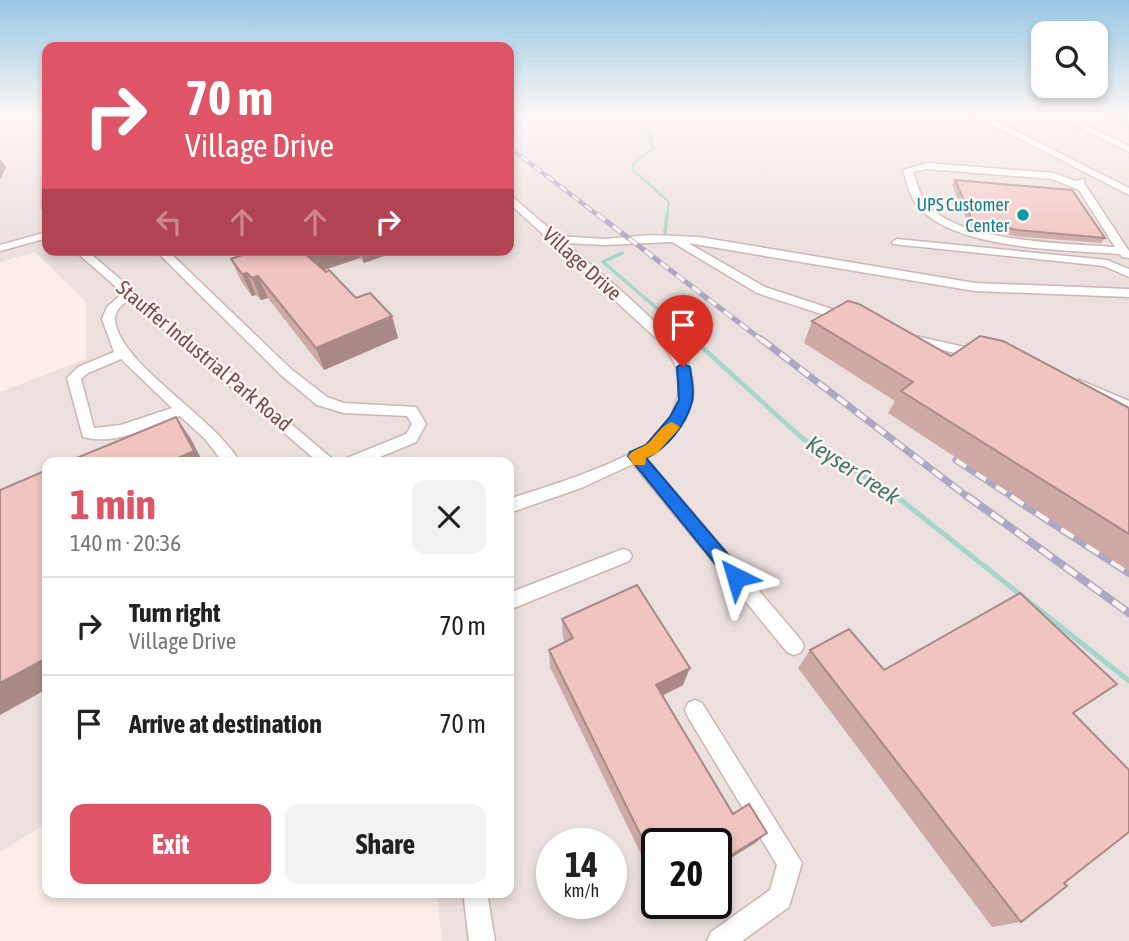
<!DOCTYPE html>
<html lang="en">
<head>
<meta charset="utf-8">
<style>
  body { margin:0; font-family:"Asap Condensed",sans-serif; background:#f2f2f2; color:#222; height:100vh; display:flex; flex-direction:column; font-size:26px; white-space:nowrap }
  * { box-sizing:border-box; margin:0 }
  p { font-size:23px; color:#767676 }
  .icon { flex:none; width:38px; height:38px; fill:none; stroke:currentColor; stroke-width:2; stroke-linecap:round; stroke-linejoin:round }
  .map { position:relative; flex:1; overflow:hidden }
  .sheet { position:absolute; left:42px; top:457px; width:472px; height:441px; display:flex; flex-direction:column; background:#fff; border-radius:14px; box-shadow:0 4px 10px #0003 }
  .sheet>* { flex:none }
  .banner { position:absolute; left:42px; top:42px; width:472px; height:214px; border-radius:14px; box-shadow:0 4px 10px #0003; background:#df5466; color:#fff; overflow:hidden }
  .controls { position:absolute; left:1031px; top:21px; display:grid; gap:14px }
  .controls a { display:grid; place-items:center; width:77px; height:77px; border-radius:14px; background:#fff; box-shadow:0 4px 10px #0003; font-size:35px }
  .speed { position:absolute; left:536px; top:828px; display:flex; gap:14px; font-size:35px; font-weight:700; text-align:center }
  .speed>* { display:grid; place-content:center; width:91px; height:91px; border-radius:50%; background:#fff; box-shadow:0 4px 10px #0003; line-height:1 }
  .speed small { font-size:18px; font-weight:400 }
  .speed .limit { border:4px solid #111; border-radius:10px; background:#fff; color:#111 }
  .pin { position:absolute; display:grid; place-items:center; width:60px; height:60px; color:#fff; margin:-72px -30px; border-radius:50% 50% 50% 0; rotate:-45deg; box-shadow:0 0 7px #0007 }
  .pin .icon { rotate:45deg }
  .me { position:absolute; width:77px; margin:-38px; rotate:320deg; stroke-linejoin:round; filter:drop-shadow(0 0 5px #0008) }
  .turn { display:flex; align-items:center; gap:24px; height:147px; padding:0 28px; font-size:32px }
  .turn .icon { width:91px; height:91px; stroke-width:2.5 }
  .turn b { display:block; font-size:49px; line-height:60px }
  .lanes { display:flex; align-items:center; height:66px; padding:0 28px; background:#0003; justify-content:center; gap:35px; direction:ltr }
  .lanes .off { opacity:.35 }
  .round { display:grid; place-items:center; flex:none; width:74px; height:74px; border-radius:14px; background:#f2f2f2 }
  .head { display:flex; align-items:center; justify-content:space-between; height:119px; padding:0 28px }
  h1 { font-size:42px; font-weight:700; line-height:52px; color:#df5466 }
  .action { display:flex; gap:14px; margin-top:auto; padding:14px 28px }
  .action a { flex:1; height:80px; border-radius:14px; background:#df5466; color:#fff; font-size:28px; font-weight:700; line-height:80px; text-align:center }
  .action a+a { background:#f2f2f2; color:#222 }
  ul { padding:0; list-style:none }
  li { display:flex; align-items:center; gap:21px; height:98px; padding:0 28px; border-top:2px solid #e0e0e0 }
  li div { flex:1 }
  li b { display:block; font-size:26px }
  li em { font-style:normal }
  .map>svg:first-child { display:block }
  .industrial { fill:#ebe0de; fill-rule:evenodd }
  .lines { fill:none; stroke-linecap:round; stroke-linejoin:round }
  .stream-far3 { stroke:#a4d6cc; stroke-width:2.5 }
  .stream-far2 { stroke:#a4d6cc; stroke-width:3.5 }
  .stream-far1 { stroke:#a4d6cc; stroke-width:4.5 }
  .stream { stroke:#a4d6cc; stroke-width:5 }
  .minor-casing { stroke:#cfb4b1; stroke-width:3 }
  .minor { fill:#fff; fill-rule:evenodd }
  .rail-far3-casing { stroke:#aca7c5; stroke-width:4.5 }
  .rail-far2-casing { stroke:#aca7c5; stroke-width:5 }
  .rail-far1-casing { stroke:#aca7c5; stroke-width:7 }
  .rail-casing { stroke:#aca7c5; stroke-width:8 }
  .rail-far3 { stroke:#fef3ef; stroke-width:2.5; stroke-dasharray:8; stroke-linecap:butt }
  .rail-far2 { stroke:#fef3ef; stroke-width:3.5; stroke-dasharray:10; stroke-linecap:butt }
  .rail-far1 { stroke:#fef3ef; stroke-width:4.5; stroke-dasharray:12; stroke-linecap:butt }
  .rail { stroke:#fef3ef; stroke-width:5; stroke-dasharray:15; stroke-linecap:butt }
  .wall { fill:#cea9a6 }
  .shaded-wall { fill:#a88987 }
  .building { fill:#f0c4c1; stroke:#a88987; stroke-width:2 }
  .route { fill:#1a73e8; stroke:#114b97; stroke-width:2 }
  .slow { fill:#f59e0b }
  .culture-dot { fill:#0f9aa8; stroke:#fef3ef; stroke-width:2.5 }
  .labels { text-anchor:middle; stroke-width:5; stroke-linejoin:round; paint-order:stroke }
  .far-culture-label { font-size:18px; fill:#0d838f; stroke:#fef3ef; text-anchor:end }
  .street-label { font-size:21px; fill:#754d4d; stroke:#fef3ef }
  .water-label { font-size:23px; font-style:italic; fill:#41796f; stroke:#fef3ef }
</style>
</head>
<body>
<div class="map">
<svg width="1129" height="941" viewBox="0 0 1129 941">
  <rect width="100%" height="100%" fill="#fcede8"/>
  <path class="industrial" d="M18,115H47V250H509V115H1129V941H442L437,893L509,892V462H47V823L0,852V392L86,359V302L35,252L0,262V127ZM551,844H611V903H551ZM656,844H716V903H656Z"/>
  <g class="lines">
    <polyline class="stream-far3" points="644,115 653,148 633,164 633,170 669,202 667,216"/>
    <g class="stream-far2">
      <polyline points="665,233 667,214"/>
      <polyline points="622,253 603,262 695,341"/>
    </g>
    <polyline class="stream-far1" points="693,339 802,438 899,498"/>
    <polyline class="stream" points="896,496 1129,681"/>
    <defs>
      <g id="minor">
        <polygon points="974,115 984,115 1129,188 1129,195"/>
        <polygon points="1054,115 1064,115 1129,146 1129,152"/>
        <path d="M927,163L1054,173L1075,181L1084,179V183L1129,251V258L1122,257L1120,254C1067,250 952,250 917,205C909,196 907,182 903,170ZM927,169L1052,179L1079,190L1115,247C1067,243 956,243 925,202C919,194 917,181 913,172Z"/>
        <polygon points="47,173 47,211 42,208 42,176"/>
        <path d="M509,194L558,236L604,239L652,235L699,237L975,283L1129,289V297L975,291L688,243L765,287L850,315V321L846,322L757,293L672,242L604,245L566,243C593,268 682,337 690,369C696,390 693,401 683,420C674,436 663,450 646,458L801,640L804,646L801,652L794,655L787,652L633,464L581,488L509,513V499C552,485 605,469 644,446C669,431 686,395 676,367C673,358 664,348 658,340L509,203Z"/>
        <polygon points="47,232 47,238 0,251 0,245"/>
        <polygon points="897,239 1107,260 1129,269 1129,277 1104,266 893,244 892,242"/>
        <path d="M74,250H86L336,462H318L130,300C122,304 114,311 115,321C121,365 214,417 240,462H223L205,439L180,416C151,427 115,446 83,437L67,378L78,367L114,352L102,319L107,307L123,293ZM121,359L172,408L121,425L94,428L81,379L88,373Z"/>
        <polygon points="155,250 167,250 291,369 327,397 344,403 416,407 426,424 416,442 368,462 345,462 347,458 406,434 412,424 407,416 344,413 317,405 281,375"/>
        <polygon points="911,335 978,350 985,354 978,358 906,342 905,339"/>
        <polygon points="1079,380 1129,401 1129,412 1074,388 1072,385 1074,382"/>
        <polygon points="623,549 629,551 632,556 629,561 509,610 509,593"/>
        <polygon points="695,700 702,703 802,863 789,907 742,941 707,941 711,932 770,890 777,865 688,717 685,710 688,703"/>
        <polygon points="463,892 487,892 495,941 469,941"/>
      </g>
    </defs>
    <use href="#minor" class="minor-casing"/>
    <use href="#minor" class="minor"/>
    <defs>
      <polyline id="rail-far3" points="509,147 599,216"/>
      <polyline id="rail-far2" points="597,214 763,341"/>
      <g id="rail-far1">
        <polyline points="761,339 969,498"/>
        <polyline points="956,460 1014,498"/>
      </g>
      <g id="rail">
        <polyline points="967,496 1129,613"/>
        <polyline points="1011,496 1129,573"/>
      </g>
    </defs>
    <use href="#rail-far3" class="rail-far3-casing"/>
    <use href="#rail-far2" class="rail-far2-casing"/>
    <use href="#rail-far1" class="rail-far1-casing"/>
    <use href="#rail" class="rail-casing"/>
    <use href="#rail-far3" class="rail-far3"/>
    <use href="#rail-far2" class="rail-far2"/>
    <use href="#rail-far1" class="rail-far1"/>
    <use href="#rail" class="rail"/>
  </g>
  <g class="wall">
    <polygon points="1100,115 1129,115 1129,128"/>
    <polygon points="955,180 1105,238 1101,243 1014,236 969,225 952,185"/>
    <polygon points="230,250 407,250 394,255 392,253 364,263 360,258 324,270 356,298 392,316 398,338 324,370 268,298 261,300 256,295 252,296 241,281 231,259 236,257"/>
    <polygon points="812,321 951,356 1129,408 1129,571 888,413 895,401 804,343"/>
    <polygon points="562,619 683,685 663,695 733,814 767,833 755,843 716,867 716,844 656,844 656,885 550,667 549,650 565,642 563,637"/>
    <polygon points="810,650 884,670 1073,713 1064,883 1021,922 992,927 798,668"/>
  </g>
  <g class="shaded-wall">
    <polygon points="0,159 6,167 0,180"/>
    <polygon points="311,250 358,250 360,258 312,274 304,253"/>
    <polygon points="361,250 391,250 392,253 364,263"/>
    <polygon points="393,250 407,250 394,255"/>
    <polygon points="247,273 256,295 252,296 242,274"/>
    <polygon points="258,276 268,298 261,300 252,278"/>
    <polygon points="392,316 398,338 324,370 316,348"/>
    <polygon points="176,417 191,439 203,462 169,462"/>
    <polygon points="47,658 47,689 0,715 0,683"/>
    <polygon points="690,668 683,685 652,701 656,685"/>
    <polygon points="767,833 755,843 716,867 725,859"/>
  </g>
  <g class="building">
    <polygon points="955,180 1072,190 1105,238 1017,230 972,220"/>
    <polygon points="238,250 311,250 304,253 326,272 329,270 356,298 370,293 392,316 316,348 258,276 252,278 247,273 242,274 231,259 242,255"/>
    <polygon points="848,301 859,304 951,356 980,336 1003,341 1129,408 1129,534 901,391 913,382 812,321"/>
    <polygon points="176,417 194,451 169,462 67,462"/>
    <polygon points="47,470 47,658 0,683 0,490"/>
    <polygon points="637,585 690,668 656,685 733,814 749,804 767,833 725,859 723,855 716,859 716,844 656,844 656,866 549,650 573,638 562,619"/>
    <polygon points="1020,593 1117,684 1073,713 1129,770 1129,832 1064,883 1067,886 1021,922 810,650 849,629 884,670"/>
  </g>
  <linearGradient id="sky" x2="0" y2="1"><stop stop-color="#97c8e4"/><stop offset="0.47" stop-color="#fef7f5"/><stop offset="1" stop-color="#fef7f5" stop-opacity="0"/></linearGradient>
  <rect width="1129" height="247" fill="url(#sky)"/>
  <path class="route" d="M683,363L690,367C691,378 695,392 692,402C686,425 667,448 646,458L742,571L745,577L742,582L736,585L730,582L628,456L630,452L646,445L670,417L679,400L677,367Z"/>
  <path class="slow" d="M672,422L680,427L677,431L657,453L646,458L645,465H634L628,456C633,449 640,449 647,444C656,437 661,425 672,422Z"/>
  <circle class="culture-dot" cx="1023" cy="215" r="7"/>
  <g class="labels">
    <g class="far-culture-label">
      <text x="1009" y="211">UPS Customer<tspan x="1009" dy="21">Center</tspan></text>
    </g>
    <g class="street-label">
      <text transform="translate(582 264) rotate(42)" y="7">Village Drive</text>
      <text transform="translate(204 356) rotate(40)" y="7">Stauffer Industrial Park Road</text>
    </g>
    <g class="water-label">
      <text transform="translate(853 470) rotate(33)" y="8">Keyser Creek</text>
    </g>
  </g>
</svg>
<div class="controls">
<a><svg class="icon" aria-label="search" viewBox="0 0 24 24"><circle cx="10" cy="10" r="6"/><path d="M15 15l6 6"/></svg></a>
</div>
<div class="speed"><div>14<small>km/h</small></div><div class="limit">20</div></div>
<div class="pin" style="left:683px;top:367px;background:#d93025"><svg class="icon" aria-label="arrive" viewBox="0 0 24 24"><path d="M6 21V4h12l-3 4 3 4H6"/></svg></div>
<svg class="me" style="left:736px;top:577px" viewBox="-20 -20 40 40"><path d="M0-17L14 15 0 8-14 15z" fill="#1a73e8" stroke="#fff" stroke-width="4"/></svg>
<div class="banner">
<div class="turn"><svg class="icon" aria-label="right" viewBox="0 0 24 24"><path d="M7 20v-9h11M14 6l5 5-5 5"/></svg><div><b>70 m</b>Village Drive</div></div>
<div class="lanes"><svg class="icon off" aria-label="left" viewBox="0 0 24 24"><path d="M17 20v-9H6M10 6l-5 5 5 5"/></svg><svg class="icon off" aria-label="ahead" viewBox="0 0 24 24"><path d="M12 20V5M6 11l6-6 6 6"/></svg><svg class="icon off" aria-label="ahead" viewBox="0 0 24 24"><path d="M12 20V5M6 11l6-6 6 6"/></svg><svg class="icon" aria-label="right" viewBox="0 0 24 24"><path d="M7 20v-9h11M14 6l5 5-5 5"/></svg></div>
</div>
<section class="sheet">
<div class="head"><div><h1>1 min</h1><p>140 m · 20:36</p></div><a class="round"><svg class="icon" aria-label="close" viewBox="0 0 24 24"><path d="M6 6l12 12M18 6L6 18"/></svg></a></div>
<ul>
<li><svg class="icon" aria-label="right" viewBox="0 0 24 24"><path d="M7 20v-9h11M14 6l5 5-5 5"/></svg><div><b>Turn right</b><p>Village Drive</p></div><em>70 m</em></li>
<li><svg class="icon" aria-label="arrive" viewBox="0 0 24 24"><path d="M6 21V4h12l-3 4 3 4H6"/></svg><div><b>Arrive at destination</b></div><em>70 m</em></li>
</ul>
<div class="action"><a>Exit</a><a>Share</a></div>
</section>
</div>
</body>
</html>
